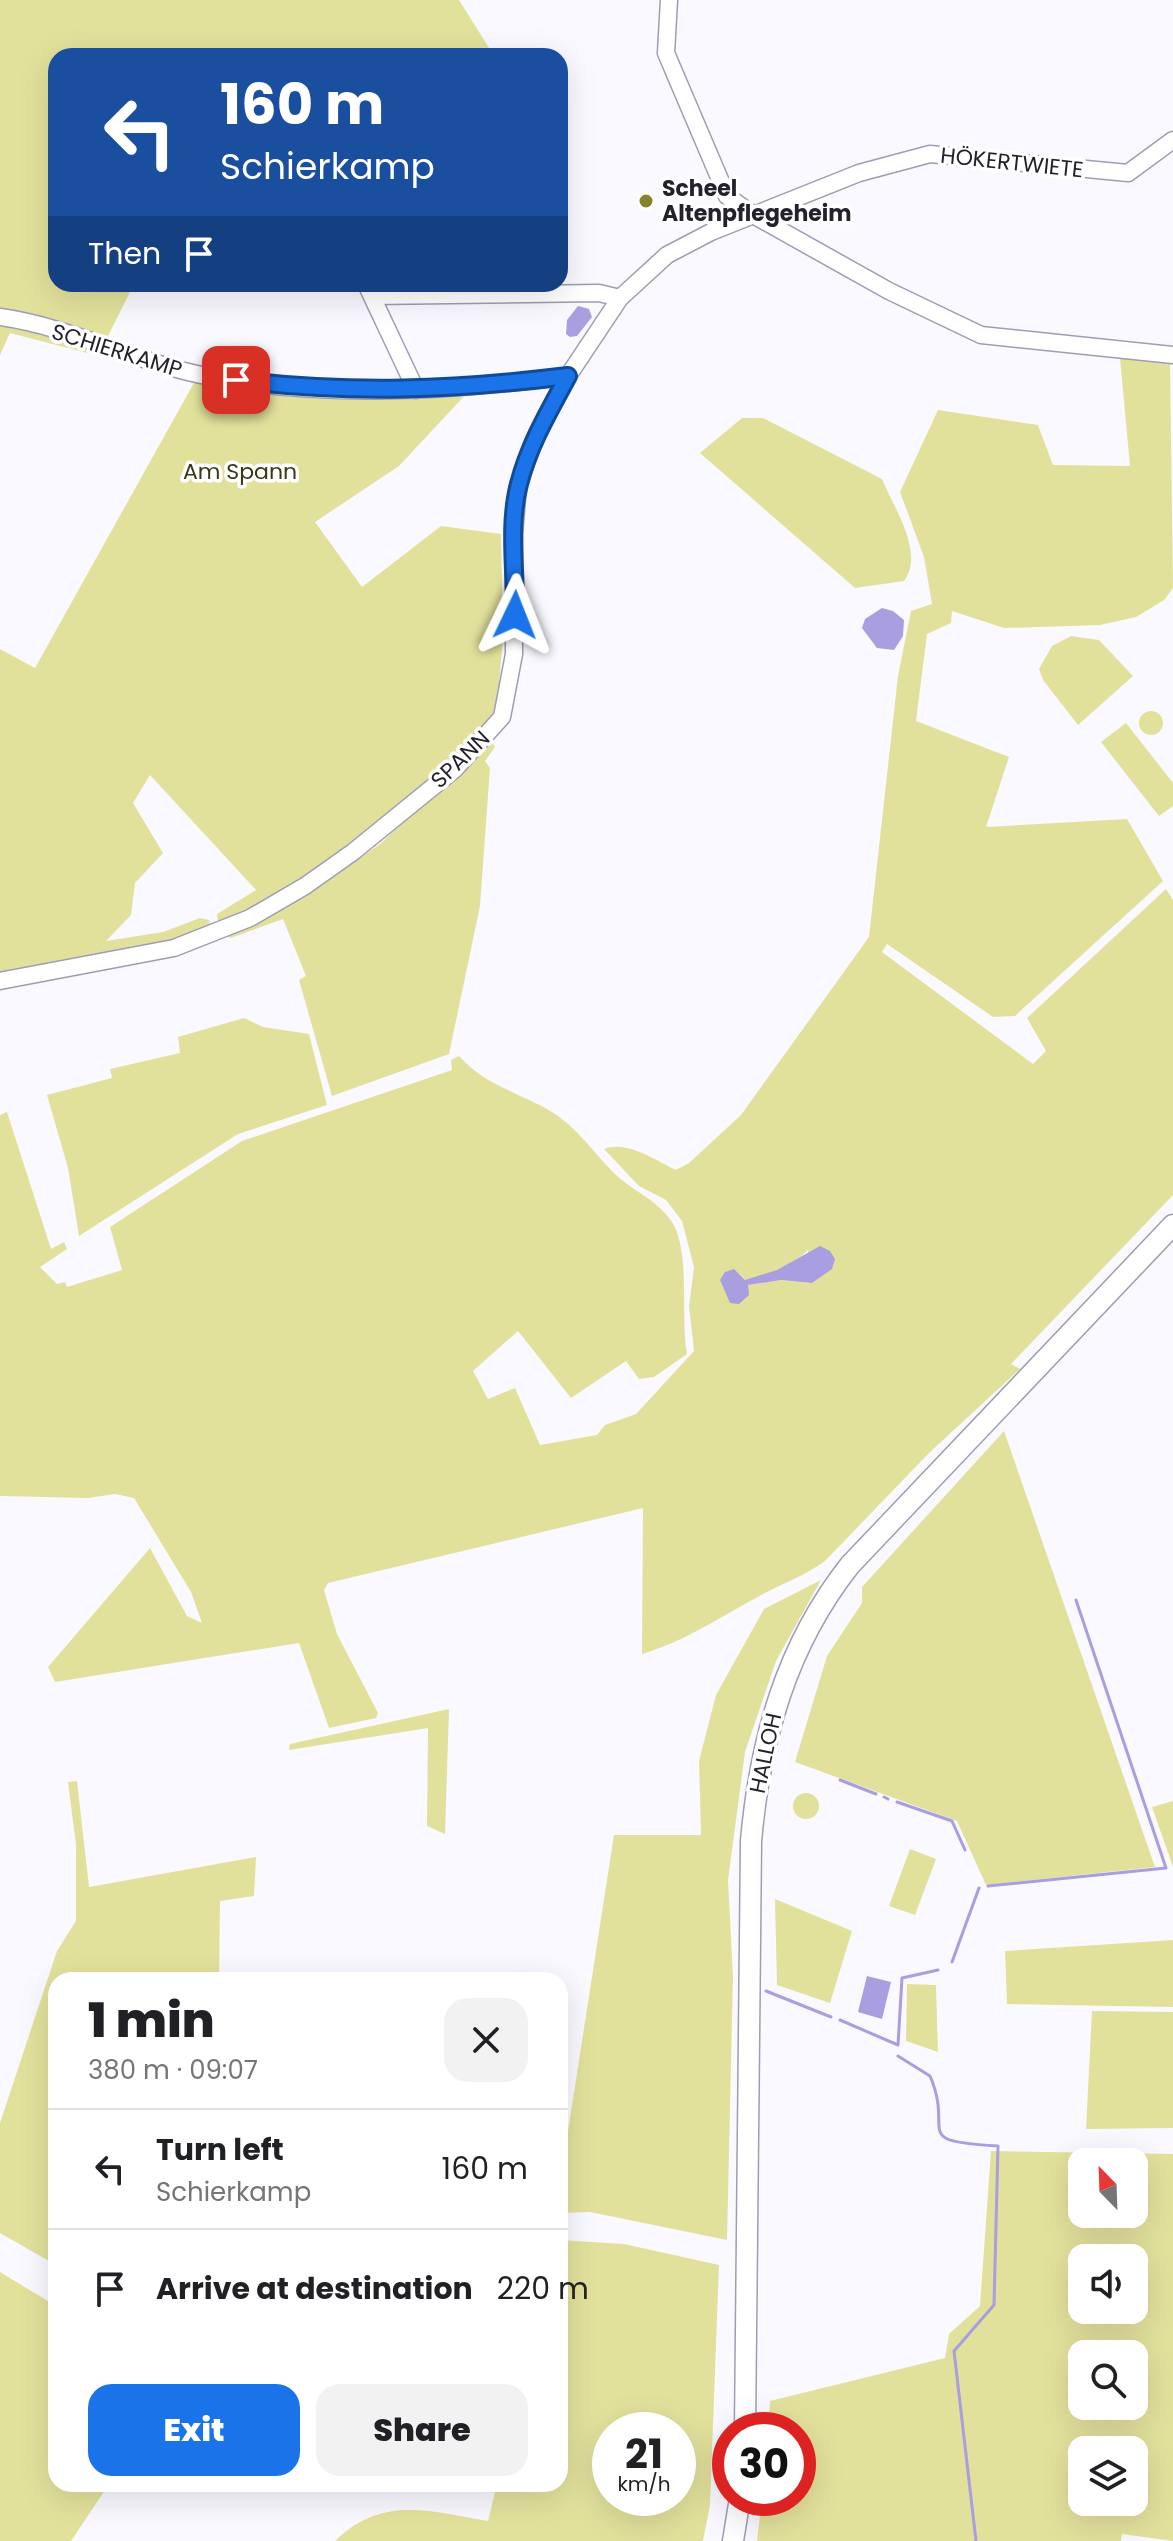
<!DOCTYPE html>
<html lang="en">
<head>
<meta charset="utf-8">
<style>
  body { margin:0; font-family:Poppins,sans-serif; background:#f2f2f2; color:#202124; height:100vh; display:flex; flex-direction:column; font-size:30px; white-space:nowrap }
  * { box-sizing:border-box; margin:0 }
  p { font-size:26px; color:#757577 }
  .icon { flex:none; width:44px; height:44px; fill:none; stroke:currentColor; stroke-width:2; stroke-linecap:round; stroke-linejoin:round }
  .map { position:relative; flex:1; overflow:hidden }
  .panel { position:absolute; left:48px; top:1972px; width:520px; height:520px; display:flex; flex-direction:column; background:#fff; border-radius:24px; box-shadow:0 8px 32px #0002 }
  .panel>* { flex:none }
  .hud { position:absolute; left:48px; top:48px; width:520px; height:244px; border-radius:24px; box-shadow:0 8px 32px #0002; background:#1a4fa0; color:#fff; overflow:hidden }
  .needle { width:52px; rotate:337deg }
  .buttons { position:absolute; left:1068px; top:2148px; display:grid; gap:16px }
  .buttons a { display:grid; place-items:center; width:80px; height:80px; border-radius:16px; background:#fff; box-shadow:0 8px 32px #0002; font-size:40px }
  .speed { position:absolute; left:592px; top:2412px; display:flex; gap:16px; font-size:40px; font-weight:700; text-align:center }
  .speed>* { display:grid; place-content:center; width:104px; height:104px; border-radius:50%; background:#fff; box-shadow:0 8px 32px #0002; line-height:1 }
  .speed small { font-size:20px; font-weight:400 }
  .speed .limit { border:12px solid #d22; background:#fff; color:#111 }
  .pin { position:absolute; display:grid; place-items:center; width:68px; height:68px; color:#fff; margin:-34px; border-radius:16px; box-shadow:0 4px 12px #0006 }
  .me { position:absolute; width:88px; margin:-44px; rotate:2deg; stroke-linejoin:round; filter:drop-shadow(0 0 6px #0008) }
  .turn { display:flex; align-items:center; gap:28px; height:168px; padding:0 40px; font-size:36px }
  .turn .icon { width:104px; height:104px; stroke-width:2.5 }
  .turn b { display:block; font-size:56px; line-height:68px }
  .then { display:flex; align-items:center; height:76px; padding:0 40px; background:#0003; gap:16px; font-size:30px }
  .round { display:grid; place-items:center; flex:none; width:84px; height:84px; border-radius:24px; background:#f2f2f2 }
  .overview { display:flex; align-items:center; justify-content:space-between; height:136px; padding:0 40px }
  h1 { font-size:48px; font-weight:800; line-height:60px }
  .button { display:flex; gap:16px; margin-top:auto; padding:16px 40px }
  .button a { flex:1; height:92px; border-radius:24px; background:#1a73e8; color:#fff; font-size:32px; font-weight:800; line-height:92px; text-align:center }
  .button a+a { background:#f2f2f2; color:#202124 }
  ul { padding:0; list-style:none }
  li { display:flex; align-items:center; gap:24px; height:120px; padding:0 40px; border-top:2px solid #e0e0e0 }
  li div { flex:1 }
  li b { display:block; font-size:30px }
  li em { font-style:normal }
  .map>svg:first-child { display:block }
  .green { fill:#e2e19c; fill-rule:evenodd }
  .water { fill:#a89ee0 }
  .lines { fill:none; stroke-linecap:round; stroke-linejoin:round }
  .stream { stroke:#a89ee0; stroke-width:3 }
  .minor-casing { stroke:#9f9cb5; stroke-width:19 }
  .major-casing { stroke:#9f9cb5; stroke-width:23 }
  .minor { stroke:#fff; stroke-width:16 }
  .major { stroke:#fff; stroke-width:20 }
  .route-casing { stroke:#114b97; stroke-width:20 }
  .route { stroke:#1a73e8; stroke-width:14 }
  .poi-dot { fill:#86832b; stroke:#fff; stroke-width:3 }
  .labels { text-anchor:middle; stroke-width:7; stroke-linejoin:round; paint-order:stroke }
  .street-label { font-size:22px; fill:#23222c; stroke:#fff }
  .poi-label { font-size:22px; font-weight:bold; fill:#23222c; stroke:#fff; text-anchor:start }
  .park-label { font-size:22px; fill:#393818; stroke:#fff }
</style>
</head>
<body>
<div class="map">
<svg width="1173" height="2541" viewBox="0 0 1173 2541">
  <rect width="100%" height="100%" fill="#faf9ff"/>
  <g class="green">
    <polygon points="0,0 459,0 491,51 482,56 336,56 334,52 326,56 56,56 56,284 134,284 107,338 212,373 197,381 207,385 322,396 468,392 399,466 315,522 362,587 441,526 501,534 503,638 497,708 472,742 340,857 227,922 218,920 217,914 256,890 150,775 133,803 163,853 135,883 131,915 106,941 163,932 200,918 209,920 210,928 163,945 0,975 0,649 35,668 195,381 10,333 0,355"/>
    <path d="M1120,358L1170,363L1173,588L1164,600L1136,617L1100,625L1004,628L952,611L951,623L927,634L916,721L1009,757L986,827L1127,819L1163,881L1015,1016L993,1017L887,944L882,952L1033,1064L1046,1051L1027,1018L1166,889L1173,900V1195L1011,1364L1020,1369L929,1453L825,1561C806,1575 786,1582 765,1593C724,1615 686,1641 642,1654L643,1508L328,1583L324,1590L337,1634L378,1713L376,1718L329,1728L299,1643L55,1682L48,1667L150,1548L187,1616L202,1623L191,1592L134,1498L115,1494L88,1498L0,1496V1115L7,1112L51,1249L64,1242L67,1249L40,1267L57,1284L65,1282L67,1287L122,1270L110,1227L242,1141L452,1070L451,1060L459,1056C484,1084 514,1091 547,1109C574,1124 591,1149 612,1171C630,1190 657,1199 672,1222C691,1252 680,1317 687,1354L654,1377L639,1379L626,1361L571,1398L518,1331L473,1371L488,1399L515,1388L540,1445L597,1435L605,1425L636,1414L694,1351L689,1306L694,1267L682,1221L666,1200L639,1186L604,1149C627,1140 655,1160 676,1170L689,1163L741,1115L869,937L898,676L911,611L932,604L924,557L900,492L938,410L1038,425L1053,465L1130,466ZM808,1250L812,1283L781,1280L747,1285L740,1272L745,1280C768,1275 791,1267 808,1250Z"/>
    <path d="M742,418H763L882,479C894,508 925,553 904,581L855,588L700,453Z"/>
    <polygon points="1071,636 1099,640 1133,676 1078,725 1043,680 1039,669 1052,646"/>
    <circle cx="1151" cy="723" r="12"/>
    <polygon points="1126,723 1173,783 1173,806 1159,816 1101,742"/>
    <polygon points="491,740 495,747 485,761 490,768 480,906 449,1054 332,1096 299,980 306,976 283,919 231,938 225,935 314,890 380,844"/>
    <polygon points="244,1018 263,1027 309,1034 327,1105 238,1134 79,1236 68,1168 47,1095 112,1078 110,1069 180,1053 178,1037"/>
    <polygon points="1004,1431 1155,1867 986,1885 957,1821 795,1762 827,1656 862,1603 862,1587"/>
    <polygon points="821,1580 776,1661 745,1752 728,1880 733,1977 727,2240 590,2212 560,2213 560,2183 614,1835 701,1835 699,1761 716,1695 764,1609"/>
    <polygon points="449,1709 445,1834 427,1826 428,1728 289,1750 290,1744"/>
    <polygon points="77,1781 89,1887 256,1857 254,1896 220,1901 219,1980 56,1980 56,2265 0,2233 0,2123 57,1951 76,1921 76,1845 68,1782"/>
    <circle cx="806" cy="1806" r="13"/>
    <polygon points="1173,1801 1173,1867 1152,1807"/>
    <polygon points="910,1849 936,1859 915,1915 889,1906"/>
    <polygon points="775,1899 852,1931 830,2003 777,1985"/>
    <polygon points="1173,1940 1173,2007 1007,2004 1005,1951"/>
    <polygon points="907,1984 936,1985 938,2052 906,2041"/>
    <polygon points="1092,2011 1173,2012 1173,2128 1086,2129"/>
    <path d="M991,2151L1173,2154V2541L1122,2534L1121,2541H757L762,2498H798V2430H768L770,2401L945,2358L949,2334L980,2306ZM1082,2162H1134V2214H1082ZM1082,2258H1134V2310H1082ZM1082,2354H1134V2406H1082ZM1082,2450H1134V2502H1082Z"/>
    <path d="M560,2240L624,2244L719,2265L710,2505L703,2541H335C382,2495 430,2511 488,2521L497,2484H560ZM610,2430H678V2498H610Z"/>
    <polygon points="0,2272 56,2306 56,2484 109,2484 71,2541 0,2541"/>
  </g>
  <g class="water">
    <polygon points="578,306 589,309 592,317 577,336 570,337 566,334 567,320"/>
    <polygon points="882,608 893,611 904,620 903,636 894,650 877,648 862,628 865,619"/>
    <polygon points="820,1246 830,1251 835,1259 832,1269 812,1283 781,1280 748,1285 749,1295 739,1304 730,1303 720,1280 725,1272 734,1269 745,1280 777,1270"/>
    <polygon points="867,1976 891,1982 882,2019 858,2012"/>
  </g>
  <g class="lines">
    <g class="stream">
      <polyline points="840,1780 876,1794"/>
      <polyline points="884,1797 888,1799"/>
      <polyline points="897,1802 952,1821 965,1850"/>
      <polyline points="988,1886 1166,1868 1076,1600"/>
      <polyline points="952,1962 979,1888"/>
      <polyline points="766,1991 831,2017"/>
      <polyline points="840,2020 898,2045 902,1978 938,1970"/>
      <path d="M898,2056L930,2076C955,2133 908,2141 998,2146L994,2305L954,2351L976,2541"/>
    </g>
    <defs>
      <g id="minor">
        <polyline points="669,0 666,53 727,196 755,216 889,291 981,335 1173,355"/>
        <polyline points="366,284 416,390"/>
        <polyline points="372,296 599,293 620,298"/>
        <path d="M0,317C72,327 139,364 211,377C329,399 450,391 568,376"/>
        <polyline points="0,981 174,948 250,918 305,886 353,852 455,769 502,717 514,654 514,534 518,486 534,440 568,376 620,298 667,255 711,232 859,173 930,154 1128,173 1173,140"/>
      </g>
      <g id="major">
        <path d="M745,2430L751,1841C760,1740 786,1646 850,1565L1173,1225"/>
        <polyline points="733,2541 740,2498"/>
      </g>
    </defs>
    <use href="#minor" class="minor-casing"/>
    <use href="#major" class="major-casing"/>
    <use href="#minor" class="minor"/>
    <use href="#major" class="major"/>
  </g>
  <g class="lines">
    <defs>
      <path id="route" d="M236,380C352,394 453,390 568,376C549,411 529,445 519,484C508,525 516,573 515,615"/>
    </defs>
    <use href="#route" class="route-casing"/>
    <use href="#route" class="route"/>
  </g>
  <circle class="poi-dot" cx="646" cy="201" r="8"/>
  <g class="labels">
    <g class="street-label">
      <text transform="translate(1012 162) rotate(6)" y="8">HÖKERTWIETE</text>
      <text transform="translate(117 350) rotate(17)" y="8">SCHIERKAMP</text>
      <text transform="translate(460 759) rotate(-44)" y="8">SPANN</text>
      <text transform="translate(765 1753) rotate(-78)" y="8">HALLOH</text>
    </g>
    <g class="poi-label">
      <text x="662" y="196">Scheel<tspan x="662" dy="25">Altenpflegeheim</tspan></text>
    </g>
    <g class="park-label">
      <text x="240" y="479">Am Spann</text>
    </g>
  </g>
</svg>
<div class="buttons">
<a><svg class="needle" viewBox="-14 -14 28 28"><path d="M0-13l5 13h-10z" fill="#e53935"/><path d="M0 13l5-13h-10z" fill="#757577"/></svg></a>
<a><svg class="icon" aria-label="sound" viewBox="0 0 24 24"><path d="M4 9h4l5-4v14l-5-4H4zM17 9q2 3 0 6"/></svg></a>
<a><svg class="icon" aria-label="search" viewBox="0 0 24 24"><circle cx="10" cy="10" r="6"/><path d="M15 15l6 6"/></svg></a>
<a><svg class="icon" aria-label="layers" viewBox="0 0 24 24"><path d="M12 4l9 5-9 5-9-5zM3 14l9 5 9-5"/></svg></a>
</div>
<div class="speed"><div>21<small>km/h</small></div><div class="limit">30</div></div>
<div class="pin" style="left:236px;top:380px;background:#d93025"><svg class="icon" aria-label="arrive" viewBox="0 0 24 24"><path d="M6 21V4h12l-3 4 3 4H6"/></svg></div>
<svg class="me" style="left:515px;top:615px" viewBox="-20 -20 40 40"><path d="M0-17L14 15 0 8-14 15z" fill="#1a73e8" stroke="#fff" stroke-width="4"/></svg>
<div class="hud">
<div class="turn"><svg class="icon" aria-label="left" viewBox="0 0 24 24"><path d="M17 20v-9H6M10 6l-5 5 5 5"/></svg><div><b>160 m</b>Schierkamp</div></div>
<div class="then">Then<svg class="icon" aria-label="arrive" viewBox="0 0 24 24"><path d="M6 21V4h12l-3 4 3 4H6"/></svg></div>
</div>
<section class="panel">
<div class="overview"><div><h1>1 min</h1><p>380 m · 09:07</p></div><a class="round"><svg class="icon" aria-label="close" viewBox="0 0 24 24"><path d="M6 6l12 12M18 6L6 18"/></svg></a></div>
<ul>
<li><svg class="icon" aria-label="left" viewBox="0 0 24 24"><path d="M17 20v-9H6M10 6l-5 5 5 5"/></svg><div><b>Turn left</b><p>Schierkamp</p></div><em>160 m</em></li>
<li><svg class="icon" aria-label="arrive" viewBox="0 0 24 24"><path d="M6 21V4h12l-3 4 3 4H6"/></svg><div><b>Arrive at destination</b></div><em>220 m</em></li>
</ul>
<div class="button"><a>Exit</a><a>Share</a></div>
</section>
</div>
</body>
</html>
